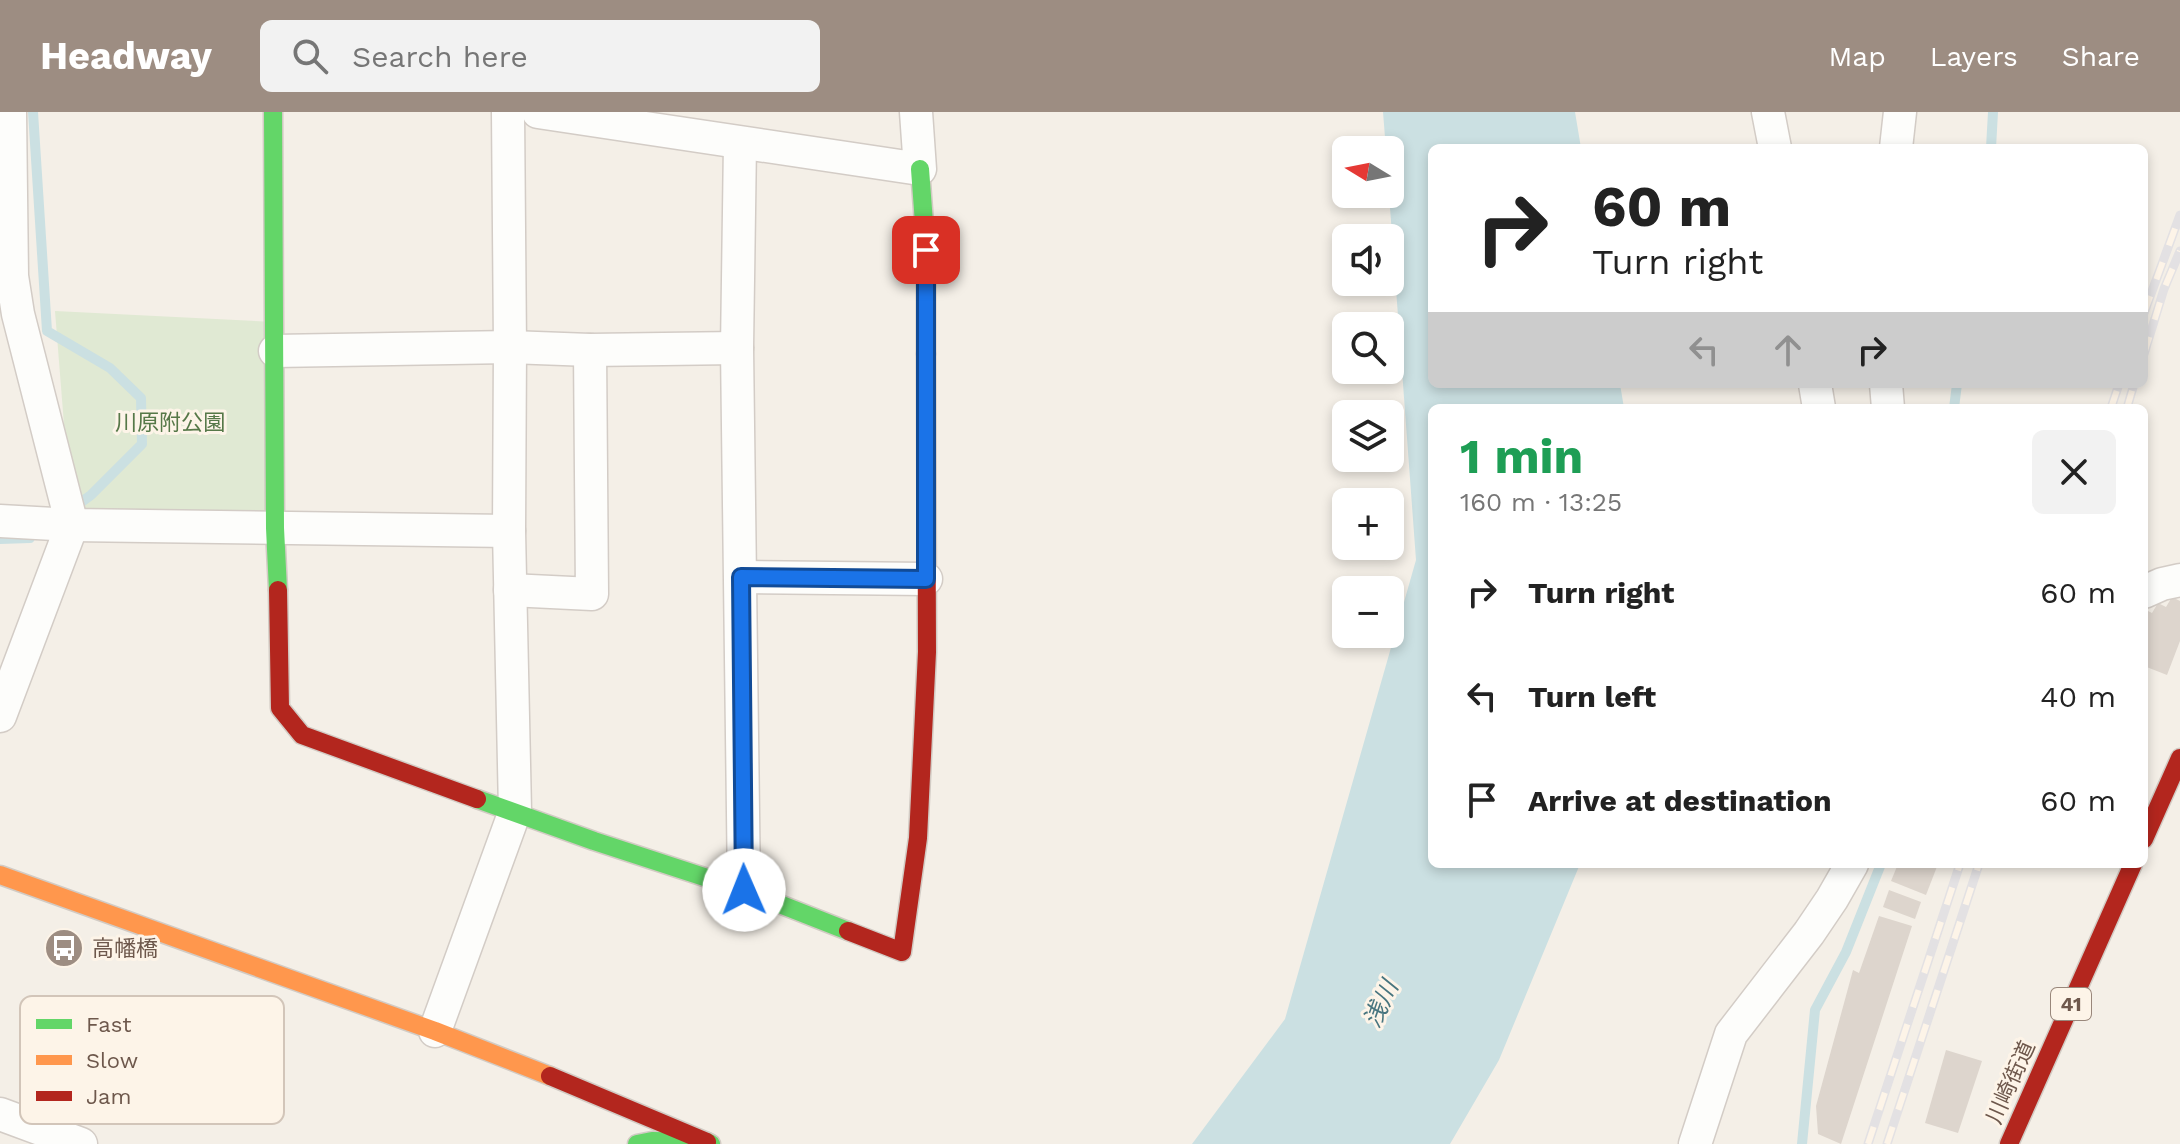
<!DOCTYPE html>
<html lang="en">
<head>
<meta charset="utf-8">
<style>
  body { margin:0; font-family:"Work Sans","Noto Sans JP",sans-serif; background:#f2f2f2; color:#222; height:100vh; display:flex; flex-direction:column; font-size:30px; white-space:nowrap }
  * { box-sizing:border-box; margin:0 }
  p { font-size:26px; color:#767676 }
  .icon { flex:none; width:44px; height:44px; fill:none; stroke:currentColor; stroke-width:2; stroke-linecap:round; stroke-linejoin:round }
  .map { position:relative; flex:1; overflow:hidden }
  .details { position:absolute; left:1428px; top:292px; width:720px; height:464px; display:flex; flex-direction:column; background:#fff; border-radius:12px; box-shadow:0 4px 12px #0003 }
  .details>* { flex:none }
  .hud { position:absolute; left:1428px; top:32px; width:720px; height:244px; border-radius:12px; box-shadow:0 4px 12px #0003; background:#fff; color:#222; overflow:hidden }
  .needle { width:52px; rotate:280deg }
  .buttons { position:absolute; left:1332px; top:24px; display:grid; gap:16px }
  .buttons a { display:grid; place-items:center; width:72px; height:72px; border-radius:12px; background:#fff; box-shadow:0 4px 12px #0003; font-size:40px }
  .pin { position:absolute; display:grid; place-items:center; width:68px; height:68px; color:#fff; margin:-34px; border-radius:16px; box-shadow:0 4px 12px #0006 }
  .me { position:absolute; width:88px; margin:-44px; rotate:359deg; stroke-linejoin:round; filter:drop-shadow(0 0 6px #0008) }
  .turn { display:flex; align-items:center; gap:28px; height:168px; padding:0 32px; font-size:36px }
  .turn .icon { width:104px; height:104px; stroke-width:2.5 }
  .turn b { display:block; font-size:56px; line-height:68px }
  .lanes { display:flex; align-items:center; height:76px; padding:0 32px; background:#0003; justify-content:center; gap:40px; direction:ltr }
  .lanes .off { opacity:.35 }
  .round { display:grid; place-items:center; flex:none; width:84px; height:84px; border-radius:12px; background:#f2f2f2 }
  .summary { display:flex; align-items:center; justify-content:space-between; height:136px; padding:0 32px }
  h1 { font-size:48px; font-weight:700; line-height:60px; color:#1e9e55 }
  ul { padding:0; list-style:none }
  li { display:flex; align-items:center; gap:24px; height:104px; padding:0 32px }
  li div { flex:1 }
  li b { display:block; font-size:30px }
  li em { font-style:normal }
  header { display:flex; align-items:center; gap:48px; box-sizing:border-box; height:112px; padding:0 40px; background:#9d8d82; color:#fff }
  header strong { font-size:38px }
  nav { display:flex; gap:44px; margin-inline-start:auto; font-size:28px }
  .search { width:560px; height:72px; background:#f2f2f2; display:flex; align-items:center; gap:20px; box-sizing:border-box; padding:0 28px; border-radius:12px; color:#767676; font-size:30px }
  .map>svg:first-child { display:block }
  .green { fill:#e0e9d3 }
  .water { fill:#cbe0e2 }
  .lines { fill:none; stroke-linecap:round; stroke-linejoin:round }
  .stream { stroke:#cbe0e2; stroke-width:10 }
  .building { fill:#ddd5cd }
  .street-casing { stroke:#d3ccc6; stroke-width:35 }
  .fast-casing { stroke:#d2cbc4; stroke-width:21 }
  .slow-casing { stroke:#d2cbc4; stroke-width:21 }
  .jam-casing { stroke:#d2cbc4; stroke-width:21 }
  .street { stroke:#fdfdfb; stroke-width:32 }
  .fast { stroke:#63d668; stroke-width:18 }
  .slow { stroke:#ff974d; stroke-width:18 }
  .jam { stroke:#b3261e; stroke-width:18 }
  .rail-casing { stroke:#e3e1e3; stroke-width:9 }
  .rail { stroke:#fdf4e8; stroke-width:6; stroke-dasharray:18; stroke-linecap:butt }
  .route-casing { stroke:#114b97; stroke-width:20 }
  .route { stroke:#1a73e8; stroke-width:14 }
  .labels { text-anchor:middle; stroke-width:6; stroke-linejoin:round; paint-order:stroke }
  .shield { fill:#fdf4e8; stroke:#99877b; stroke-width:2 }
  .shield-label { font-size:20px; font-weight:bold; fill:#6e584c }
  .park-label { font-size:22px; fill:#567848; stroke:#fdf4e8 }
  .poi-label { font-size:22px; fill:#6e584c; stroke:#fdf4e8; text-anchor:start }
  .street-label { font-size:22px; fill:#6e584c; stroke:#fdf4e8 }
  .water-label { font-size:24px; font-style:italic; fill:#48757f; stroke:#fdf4e8 }
  .key { fill:#fdf4e8; stroke:#d2c5b9; stroke-width:2 }
  .key-label { font-size:22px; fill:#6e584c }
</style>
</head>
<body>
<header>
<strong>Headway</strong>
<div class="search"><svg class="icon" aria-label="search" viewBox="0 0 24 24"><circle cx="10" cy="10" r="6"/><path d="M15 15l6 6"/></svg>Search here</div>
<nav><a>Map</a><a>Layers</a><a>Share</a></nav>
</header>
<div class="map">
<svg width="2180" height="1032" viewBox="0 0 2180 1032">
  <rect width="100%" height="100%" fill="#f4efe7"/>
  <polygon class="green" points="55,199 275,210 275,416 72,413"/>
  <polygon class="water" points="1383,0 1575,0 1581,36 1432,36 1432,272 1620,272 1624,296 1432,296 1432,752 1580,752 1499,948 1450,1032 1192,1032 1285,907 1416,448 1389,82 1390,38 1386,38"/>
  <g class="lines">
    <g class="stream">
      <polyline points="33,0 47,219 110,256 141,286 142,332 91,383 72,397"/>
      <polyline points="1991,36 1993,0"/>
      <polyline points="1954,296 1957,272"/>
      <polyline points="0,427 30,426"/>
      <polyline points="1802,1032 1815,898 1846,840 1881,752"/>
    </g>
  </g>
  <g class="building">
    <polygon points="2172,485 2180,489 2180,529 2167,563 2144,554 2144,501 2146,498 2152,501 2158,491 2166,495"/>
    <polygon points="1898,752 1938,752 1926,783 1891,769"/>
    <polygon points="1889,778 1921,790 1915,807 1883,795"/>
    <polygon points="1879,804 1912,814 1841,1032 1818,1022 1816,994 1853,858 1859,861"/>
    <polygon points="1946,938 1982,949 1958,1021 1925,1011"/>
  </g>
  <g class="lines">
    <defs>
      <g id="street">
        <polyline points="538,0 920,57 916,0"/>
        <polyline points="1768,0 1775,36"/>
        <polyline points="740,31 737,236 744,778"/>
        <polyline points="1896,36 1900,0"/>
        <polyline points="275,239 510,235 590,238 737,236"/>
        <polyline points="1815,272 1819,296"/>
        <polyline points="1886,272 1888,296"/>
        <polyline points="0,409 72,413 509,419"/>
        <polyline points="741,465 926,467"/>
        <polyline points="510,478 592,482 590,238"/>
        <polyline points="2144,480 2162,472 2180,468"/>
        <polyline points="0,604 72,413 18,202 12,164 10,0"/>
        <polyline points="435,919 515,699 509,419 510,235 508,0"/>
        <polyline points="0,1002 81,1032"/>
        <polyline points="1695,1032 1731,922 1809,821 1832,787 1852,752"/>
      </g>
      <g id="fast">
        <polyline points="273,0 275,416 278,478"/>
        <polyline points="920,57 926,138 926,242"/>
        <polyline points="477,687 594,729 744,778 848,819"/>
        <polyline points="637,1032 652,1029 707,1030 711,1032"/>
      </g>
      <polyline id="slow" points="0,763 435,919 550,964"/>
      <g id="jam">
        <polyline points="278,478 280,596 302,623 477,687"/>
        <polyline points="2144,727 2180,646"/>
        <polyline points="848,819 902,840 918,726 927,540 926,242"/>
        <polyline points="550,964 707,1030"/>
        <polyline points="2009,1032 2133,752"/>
      </g>
    </defs>
    <use href="#street" class="street-casing"/>
    <use href="#fast" class="fast-casing"/>
    <use href="#slow" class="slow-casing"/>
    <use href="#jam" class="jam-casing"/>
    <use href="#street" class="street"/>
    <use href="#fast" class="fast"/>
    <use href="#slow" class="slow"/>
    <use href="#jam" class="jam"/>
    <defs>
      <g id="rail">
        <polyline points="2144,201 2180,103"/>
        <polyline points="2144,242 2164,177 2180,139"/>
        <polyline points="2111,296 2119,272"/>
        <polyline points="2127,296 2134,272"/>
        <polyline points="1868,1032 1960,752"/>
        <polyline points="1887,1032 1979,752"/>
      </g>
    </defs>
    <use href="#rail" class="rail-casing"/>
    <use href="#rail" class="rail"/>
  </g>
  <g class="lines">
    <defs>
      <polyline id="route" points="744,778 741,465 926,467 926,138"/>
    </defs>
    <use href="#route" class="route-casing"/>
    <use href="#route" class="route"/>
  </g>
  <defs>
    <symbol id="bus-disc" viewBox="-11 -11 22 22"><circle r="9.5" fill="#9d8d82" stroke="#fdf4e8"/><path d="M-5-6H5V4H4V6H2V4H-2V6H-4V4H-5ZM-3.5-4V0h7V-4ZM-3.5 1.2v1.5H-2V1.2ZM2 1.2v1.5H3.5V1.2Z" fill="#fff"/></symbol>
  </defs>
  <g fill-rule="evenodd">
    <use href="#bus-disc" x="42" y="814" width="44" height="44"/>
  </g>
  <g class="labels">
    <rect class="shield" x="2051" y="876" width="40" height="32" rx="6"/>
    <g class="shield-label">
      <text x="2071" y="899">41</text>
    </g>
    <g class="park-label">
      <text x="170" y="318">川原附公園</text>
    </g>
    <g class="poi-label">
      <text x="92" y="844">高幡橋</text>
    </g>
    <g class="street-label">
      <text transform="translate(2010 970) rotate(-66)" y="8">川崎街道</text>
    </g>
    <g class="water-label">
      <text transform="translate(1381 892) rotate(-65)" y="8">浅川</text>
    </g>
  </g>
  <rect x="20" y="884" width="264" height="128" rx="12" class="key"/>
  <rect x="36" y="907" width="36" height="10" fill="#63d668"/>
  <rect x="36" y="943" width="36" height="10" fill="#ff974d"/>
  <rect x="36" y="979" width="36" height="10" fill="#b3261e"/>
  <g class="key-label">
    <text x="86" y="920">Fast</text>
    <text x="86" y="956">Slow</text>
    <text x="86" y="992">Jam</text>
  </g>
</svg>
<div class="buttons">
<a><svg class="needle" viewBox="-14 -14 28 28"><path d="M0-13l5 13h-10z" fill="#e53935"/><path d="M0 13l5-13h-10z" fill="#767676"/></svg></a>
<a><svg class="icon" aria-label="sound" viewBox="0 0 24 24"><path d="M4 9h4l5-4v14l-5-4H4zM17 9q2 3 0 6"/></svg></a>
<a><svg class="icon" aria-label="search" viewBox="0 0 24 24"><circle cx="10" cy="10" r="6"/><path d="M15 15l6 6"/></svg></a>
<a><svg class="icon" aria-label="layers" viewBox="0 0 24 24"><path d="M12 4l9 5-9 5-9-5zM3 14l9 5 9-5"/></svg></a>
<a>+</a>
<a>−</a>
</div>
<div class="pin" style="left:926px;top:138px;background:#d93025"><svg class="icon" aria-label="arrive" viewBox="0 0 24 24"><path d="M6 21V4h12l-3 4 3 4H6"/></svg></div>
<svg class="me" style="left:744px;top:778px" viewBox="-20 -20 40 40"><circle r="19" fill="#fff"/><path d="M0-13L10 11 0 6-10 11z" fill="#1a73e8"/></svg>
<div class="hud">
<div class="turn"><svg class="icon" aria-label="right" viewBox="0 0 24 24"><path d="M7 20v-9h11M14 6l5 5-5 5"/></svg><div><b>60 m</b>Turn right</div></div>
<div class="lanes"><svg class="icon off" aria-label="left" viewBox="0 0 24 24"><path d="M17 20v-9H6M10 6l-5 5 5 5"/></svg><svg class="icon off" aria-label="ahead" viewBox="0 0 24 24"><path d="M12 20V5M6 11l6-6 6 6"/></svg><svg class="icon" aria-label="right" viewBox="0 0 24 24"><path d="M7 20v-9h11M14 6l5 5-5 5"/></svg></div>
</div>
<section class="details">
<div class="summary"><div><h1>1 min</h1><p>160 m · 13:25</p></div><a class="round"><svg class="icon" aria-label="close" viewBox="0 0 24 24"><path d="M6 6l12 12M18 6L6 18"/></svg></a></div>
<ul>
<li><svg class="icon" aria-label="right" viewBox="0 0 24 24"><path d="M7 20v-9h11M14 6l5 5-5 5"/></svg><div><b>Turn right</b></div><em>60 m</em></li>
<li><svg class="icon" aria-label="left" viewBox="0 0 24 24"><path d="M17 20v-9H6M10 6l-5 5 5 5"/></svg><div><b>Turn left</b></div><em>40 m</em></li>
<li><svg class="icon" aria-label="arrive" viewBox="0 0 24 24"><path d="M6 21V4h12l-3 4 3 4H6"/></svg><div><b>Arrive at destination</b></div><em>60 m</em></li>
</ul>
</section>
</div>
</body>
</html>
